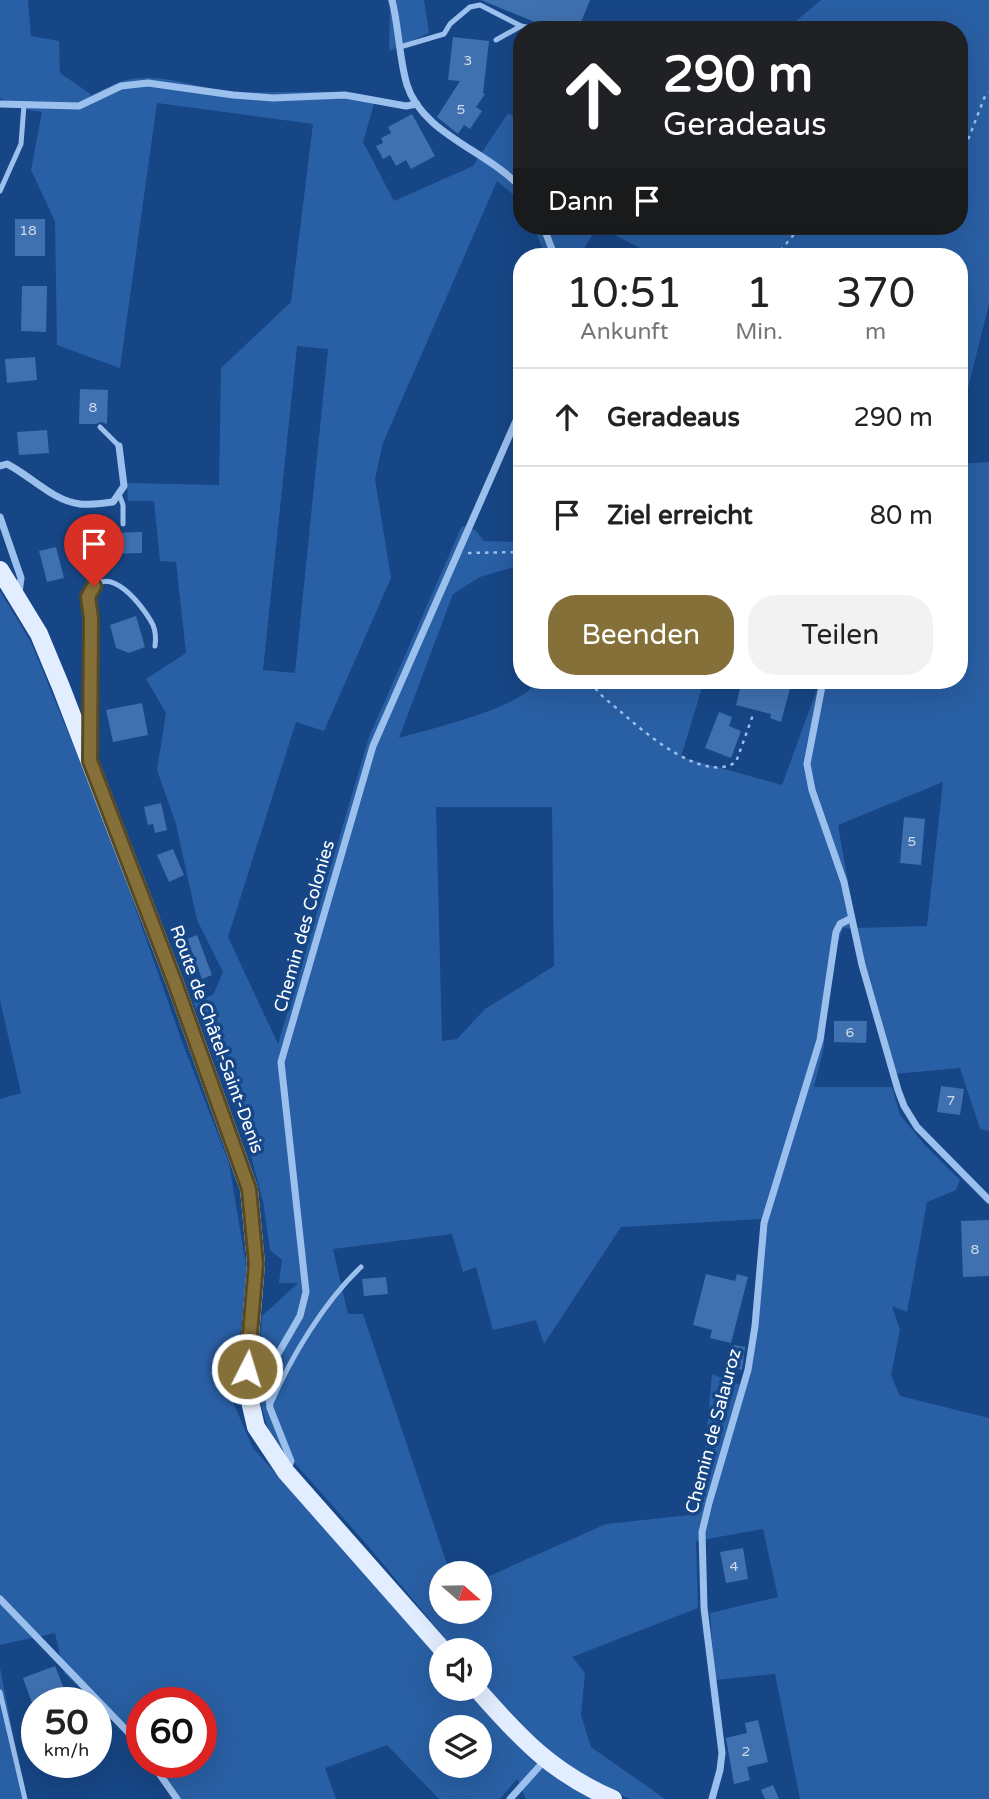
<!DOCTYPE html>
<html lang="de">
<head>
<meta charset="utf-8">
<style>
  body { margin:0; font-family:"Varela Round",sans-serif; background:#f2f2f2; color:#222; height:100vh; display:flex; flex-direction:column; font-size:26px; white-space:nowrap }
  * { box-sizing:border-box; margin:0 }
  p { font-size:23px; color:#767676 }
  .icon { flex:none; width:38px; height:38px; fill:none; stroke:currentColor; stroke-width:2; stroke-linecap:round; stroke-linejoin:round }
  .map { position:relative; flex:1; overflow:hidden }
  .drawer { position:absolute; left:513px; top:248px; width:455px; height:441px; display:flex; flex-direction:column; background:#fff; border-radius:28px; box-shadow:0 7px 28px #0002 }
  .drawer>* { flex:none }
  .banner { position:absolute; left:513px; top:21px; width:455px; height:214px; border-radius:28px; box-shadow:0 7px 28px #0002; background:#202124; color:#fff; overflow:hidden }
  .needle { width:46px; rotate:110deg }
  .buttons { position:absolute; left:429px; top:1561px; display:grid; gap:14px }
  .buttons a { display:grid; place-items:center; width:63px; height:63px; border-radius:50%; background:#fff; box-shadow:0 7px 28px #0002; font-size:35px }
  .speed { position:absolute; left:21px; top:1687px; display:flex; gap:14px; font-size:35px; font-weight:700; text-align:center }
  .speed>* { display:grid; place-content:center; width:91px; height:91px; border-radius:50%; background:#fff; box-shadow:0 7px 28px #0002; line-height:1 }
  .speed small { font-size:18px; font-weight:400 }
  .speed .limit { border:10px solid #d22; background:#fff; color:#111 }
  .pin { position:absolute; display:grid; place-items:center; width:60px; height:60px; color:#fff; margin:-72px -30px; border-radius:50% 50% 50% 0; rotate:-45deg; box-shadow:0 0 7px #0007 }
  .pin .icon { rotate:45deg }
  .me { position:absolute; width:77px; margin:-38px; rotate:5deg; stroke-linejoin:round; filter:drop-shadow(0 0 5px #0008) }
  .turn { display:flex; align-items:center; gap:24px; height:147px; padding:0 35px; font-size:32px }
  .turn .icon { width:91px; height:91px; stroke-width:2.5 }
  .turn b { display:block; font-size:49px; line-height:60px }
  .then { display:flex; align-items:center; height:66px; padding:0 35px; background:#0003; gap:14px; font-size:26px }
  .eta { display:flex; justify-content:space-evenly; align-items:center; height:119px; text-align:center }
  .eta b { font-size:42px; font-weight:600; line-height:49px }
  .action { display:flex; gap:14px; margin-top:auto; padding:14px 35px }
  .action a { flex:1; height:80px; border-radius:28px; background:#85703a; color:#fff; font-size:28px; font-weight:600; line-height:80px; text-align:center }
  .action a+a { background:#f2f2f2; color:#222 }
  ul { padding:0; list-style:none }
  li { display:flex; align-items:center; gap:21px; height:98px; padding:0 35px; border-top:2px solid #e0e0e0 }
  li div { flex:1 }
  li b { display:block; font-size:26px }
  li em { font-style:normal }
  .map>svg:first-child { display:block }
  .green { fill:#295fa4; fill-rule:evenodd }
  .building { fill:#3f70af }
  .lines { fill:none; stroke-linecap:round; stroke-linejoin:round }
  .path { stroke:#9cc0ed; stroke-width:2.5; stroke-dasharray:3.5 5; stroke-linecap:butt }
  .service { stroke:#9cc0ed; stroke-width:5 }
  .minor { stroke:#9cc0ed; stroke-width:7 }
  .primary { stroke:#e2edff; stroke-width:18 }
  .route-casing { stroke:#564926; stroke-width:18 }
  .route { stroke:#85703a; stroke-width:12 }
  .labels { text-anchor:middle; stroke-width:7; stroke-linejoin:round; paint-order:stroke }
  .number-label { font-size:14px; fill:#cfdbeb }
  .street-label { font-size:18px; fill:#fff; stroke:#174686 }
</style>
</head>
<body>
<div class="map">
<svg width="989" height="1799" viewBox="0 0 989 1799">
  <rect width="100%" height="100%" fill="#174686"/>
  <g class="green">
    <path d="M0,0H28L31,36L59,41L60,73L92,95C103,90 116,82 127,80C161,72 196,88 229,91C278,95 328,87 376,97L363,142L394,201L473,166L508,113L521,122V207L515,196L497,181L383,443L375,479L391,578L324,731L296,722L228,937L278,1044L369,737L462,526L475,530L484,541L521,542V565L480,577L453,594L399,738C429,729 525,707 537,681H704L681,757L782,785L820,681H959V464L989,462V1131L980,1129L960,1068L893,1074L856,929L843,928L828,971L824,1047L814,1087H892L900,1115L924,1144L960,1180L956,1190L927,1202L907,1312L892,1306L900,1330L891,1375L900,1396L989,1418V1799H800L775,1674L715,1680L710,1613L778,1597L763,1529L696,1541L698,1608L572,1657L585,1673L581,1715L591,1747L665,1799H630L581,1777L541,1745L480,1679V1650H455L368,1546L270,1435L257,1392L262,1316L298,1283H279L282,1260L270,1250L263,1201L243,1126L193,1001L213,995L223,972L197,920L176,824L157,770L166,713L146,679L186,653L176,562L160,561L154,501H128L127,483L219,485L221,368L291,302L313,124L157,103L120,368L57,345L55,221L31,170L42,112L17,108L0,98ZM297,346L328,349L295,673L263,670ZM943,782L927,926L856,928L838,825ZM436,807H552L554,966L485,1009L457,1039L442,1041ZM761,1219L759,1317L740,1385L712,1374L699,1514L606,1524L480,1580V1612H441V1573H450L363,1314H348L333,1249L452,1234L463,1272L476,1267L493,1330L536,1320L544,1344L621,1227Z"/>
    <polygon points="387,0 424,0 429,33 389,51 390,8"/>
    <polygon points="821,0 989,0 989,304 959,424 959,257 653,257 653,255 598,226 579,257 546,257 533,226 959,226 959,30 785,30"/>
    <path d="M0,591L31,642L110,835L181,1039L229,1163L247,1271L233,1402L253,1448L441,1658V1689H468L532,1760L602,1799H526L517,1779L500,1799H439L387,1745L325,1768L336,1799H174L148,1762H201V1703H142V1753L125,1731L64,1673L55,1633L0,1645V1099L21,1093L0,1000ZM441,1727H480V1766H441Z"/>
    <polygon points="0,1668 26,1799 0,1799"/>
  </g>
  <g class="building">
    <polygon points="481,0 590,0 578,30 564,30 551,25 549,28"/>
    <polygon points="453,37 489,41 483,93 485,94 476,107 482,111 470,129 464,125 458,134 437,117 460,81 448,80"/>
    <polygon points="412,114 435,156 411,169 406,160 396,166 390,155 383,159 376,146 383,143 381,138 391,133 388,127"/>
    <rect x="15" y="219" width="30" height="37"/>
    <polygon points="22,286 47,286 46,332 21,331"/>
    <polygon points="35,357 37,380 7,383 5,359"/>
    <polygon points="80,389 108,390 107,424 101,422 96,424 79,424"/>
    <polygon points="47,430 49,453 19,455 17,432"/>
    <polygon points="142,532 142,553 108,554 107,533"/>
    <polygon points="56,547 64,578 47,582 39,551"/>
    <polygon points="136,616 145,647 129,653 116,648 110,625"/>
    <polygon points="742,681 792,681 781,722 770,718 771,714 736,705"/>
    <polygon points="142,703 148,735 113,742 106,710"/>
    <polygon points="719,712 732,717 729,726 741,731 731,758 705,748"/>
    <polygon points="161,803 167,830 155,833 153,824 148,825 144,807"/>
    <polygon points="904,817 925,819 921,865 900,863"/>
    <polygon points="173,849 184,875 169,882 157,855"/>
    <polygon points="197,935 212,975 202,979 187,939"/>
    <polygon points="834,1021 867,1021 866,1043 834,1042"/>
    <polygon points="941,1086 964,1089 960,1115 937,1112"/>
    <polygon points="989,1220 989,1276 963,1277 961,1221"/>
    <polygon points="706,1274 735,1281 737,1274 748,1277 731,1343 710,1338 712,1330 693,1325"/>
    <polygon points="386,1277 388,1294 364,1296 362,1279"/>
    <polygon points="734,1345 745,1347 742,1370 730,1367"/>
    <polygon points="743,1548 748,1579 726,1583 720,1552"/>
    <polygon points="55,1666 65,1691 57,1694 60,1703 32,1703 23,1678"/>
    <polygon points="758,1720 768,1762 747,1767 750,1780 734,1784 726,1738 747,1733 745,1723"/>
    <polygon points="773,1785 779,1799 765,1799 761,1790"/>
  </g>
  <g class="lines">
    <g class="path">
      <polyline points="959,163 985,96 989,93"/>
      <polyline points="775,257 801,226"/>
      <polyline points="468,553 522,552"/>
      <path d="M591,681C596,693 611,703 621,712C645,733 704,784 736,762L753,715"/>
    </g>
    <g class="service">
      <polyline points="496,40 521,26"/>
      <polyline points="400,47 444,34 450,24 470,7 480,5 521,26 540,30"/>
      <polyline points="0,191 21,144 24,105"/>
      <polyline points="100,427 119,446"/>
      <polyline points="119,494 123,505 123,524"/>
      <path d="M90,744C91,703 93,661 91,619C91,611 86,601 90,593C107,559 144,607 153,625C156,632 156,638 155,646"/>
      <path d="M271,1403C291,1357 324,1302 361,1267"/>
      <polyline points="0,1692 25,1799"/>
    </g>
    <g class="minor">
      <path d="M392,0C399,28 399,58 407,85C423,135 489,151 522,189"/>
      <polyline points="0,104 79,106 121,86 148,83 233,95 273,98 345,95 406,106 417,104"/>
      <polyline points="543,226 555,257"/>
      <path d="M0,466L7,464C31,476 53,501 80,504C90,505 103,503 113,502L124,486L119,446"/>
      <polyline points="0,517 21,578 19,593"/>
      <polyline points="823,681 807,764 812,790 844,882 862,965 898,1090 904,1106 917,1127 989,1200"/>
      <polyline points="287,1471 291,1461 270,1408 267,1382 275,1359 300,1316 306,1292 281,1062 373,746 522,407"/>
      <polyline points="0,1599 128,1732 142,1750"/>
      <polyline points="151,1762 177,1799"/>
      <polyline points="510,1799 545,1760"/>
      <polyline points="712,1799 720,1770 722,1753 704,1608 702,1532 709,1503 748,1370 755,1326 764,1223 820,1040 836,932 840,924 850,919"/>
    </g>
    <g class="primary">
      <polyline points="0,570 39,634 61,687 175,983 249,1189 256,1264 246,1384 256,1427 286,1472 443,1650"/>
      <path d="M477,1689C520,1738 552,1773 613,1799"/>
    </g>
  </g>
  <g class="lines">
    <defs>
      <polyline id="route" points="94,586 88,597 91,618 90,761 175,983 249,1189 256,1264 247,1369"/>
    </defs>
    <use href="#route" class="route-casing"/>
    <use href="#route" class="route"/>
  </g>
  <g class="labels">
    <g class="number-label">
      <text x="468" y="65">3</text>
      <text x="461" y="114">5</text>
      <text x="28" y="235">18</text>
      <text x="93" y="412">8</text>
      <text x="912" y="846">5</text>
      <text x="850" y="1037">6</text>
      <text x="951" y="1105">7</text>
      <text x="975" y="1254">8</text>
      <text x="734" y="1571">4</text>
      <text x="746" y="1756">2</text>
    </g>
    <g class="street-label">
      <text transform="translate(304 926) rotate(-74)" y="6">Chemin des Colonies</text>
      <text transform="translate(217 1039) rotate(70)" y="6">Route de Châtel-Saint-Denis</text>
      <text transform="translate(713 1431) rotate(-75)" y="6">Chemin de Salauroz</text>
    </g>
  </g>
</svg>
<div class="buttons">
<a><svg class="needle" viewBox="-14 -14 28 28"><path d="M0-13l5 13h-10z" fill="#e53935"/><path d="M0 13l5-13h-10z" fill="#767676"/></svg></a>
<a><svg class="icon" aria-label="sound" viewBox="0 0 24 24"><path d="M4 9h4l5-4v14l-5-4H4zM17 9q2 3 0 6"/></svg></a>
<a><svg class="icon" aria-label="layers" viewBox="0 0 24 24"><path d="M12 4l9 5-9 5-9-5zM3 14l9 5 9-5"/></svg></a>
</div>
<div class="speed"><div>50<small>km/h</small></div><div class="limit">60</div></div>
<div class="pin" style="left:94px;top:586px;background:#d93025"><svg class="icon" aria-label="arrive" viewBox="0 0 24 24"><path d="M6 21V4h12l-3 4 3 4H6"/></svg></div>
<svg class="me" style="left:247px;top:1369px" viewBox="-20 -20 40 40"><circle r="17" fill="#85703a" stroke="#fff" stroke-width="3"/><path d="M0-11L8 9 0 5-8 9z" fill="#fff"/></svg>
<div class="banner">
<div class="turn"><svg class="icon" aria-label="ahead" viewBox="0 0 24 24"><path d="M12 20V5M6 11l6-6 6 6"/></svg><div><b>290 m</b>Geradeaus</div></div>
<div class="then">Dann<svg class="icon" aria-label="arrive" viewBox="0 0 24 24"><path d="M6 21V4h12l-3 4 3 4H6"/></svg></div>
</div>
<section class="drawer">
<div class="eta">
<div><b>10:51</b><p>Ankunft</p></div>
<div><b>1</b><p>Min.</p></div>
<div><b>370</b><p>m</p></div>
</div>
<ul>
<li><svg class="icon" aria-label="ahead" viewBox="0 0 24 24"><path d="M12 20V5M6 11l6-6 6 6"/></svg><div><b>Geradeaus</b></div><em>290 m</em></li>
<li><svg class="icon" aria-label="arrive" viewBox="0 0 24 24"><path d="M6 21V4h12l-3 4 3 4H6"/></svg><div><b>Ziel erreicht</b></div><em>80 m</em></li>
</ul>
<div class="action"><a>Beenden</a><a>Teilen</a></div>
</section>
</div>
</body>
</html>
